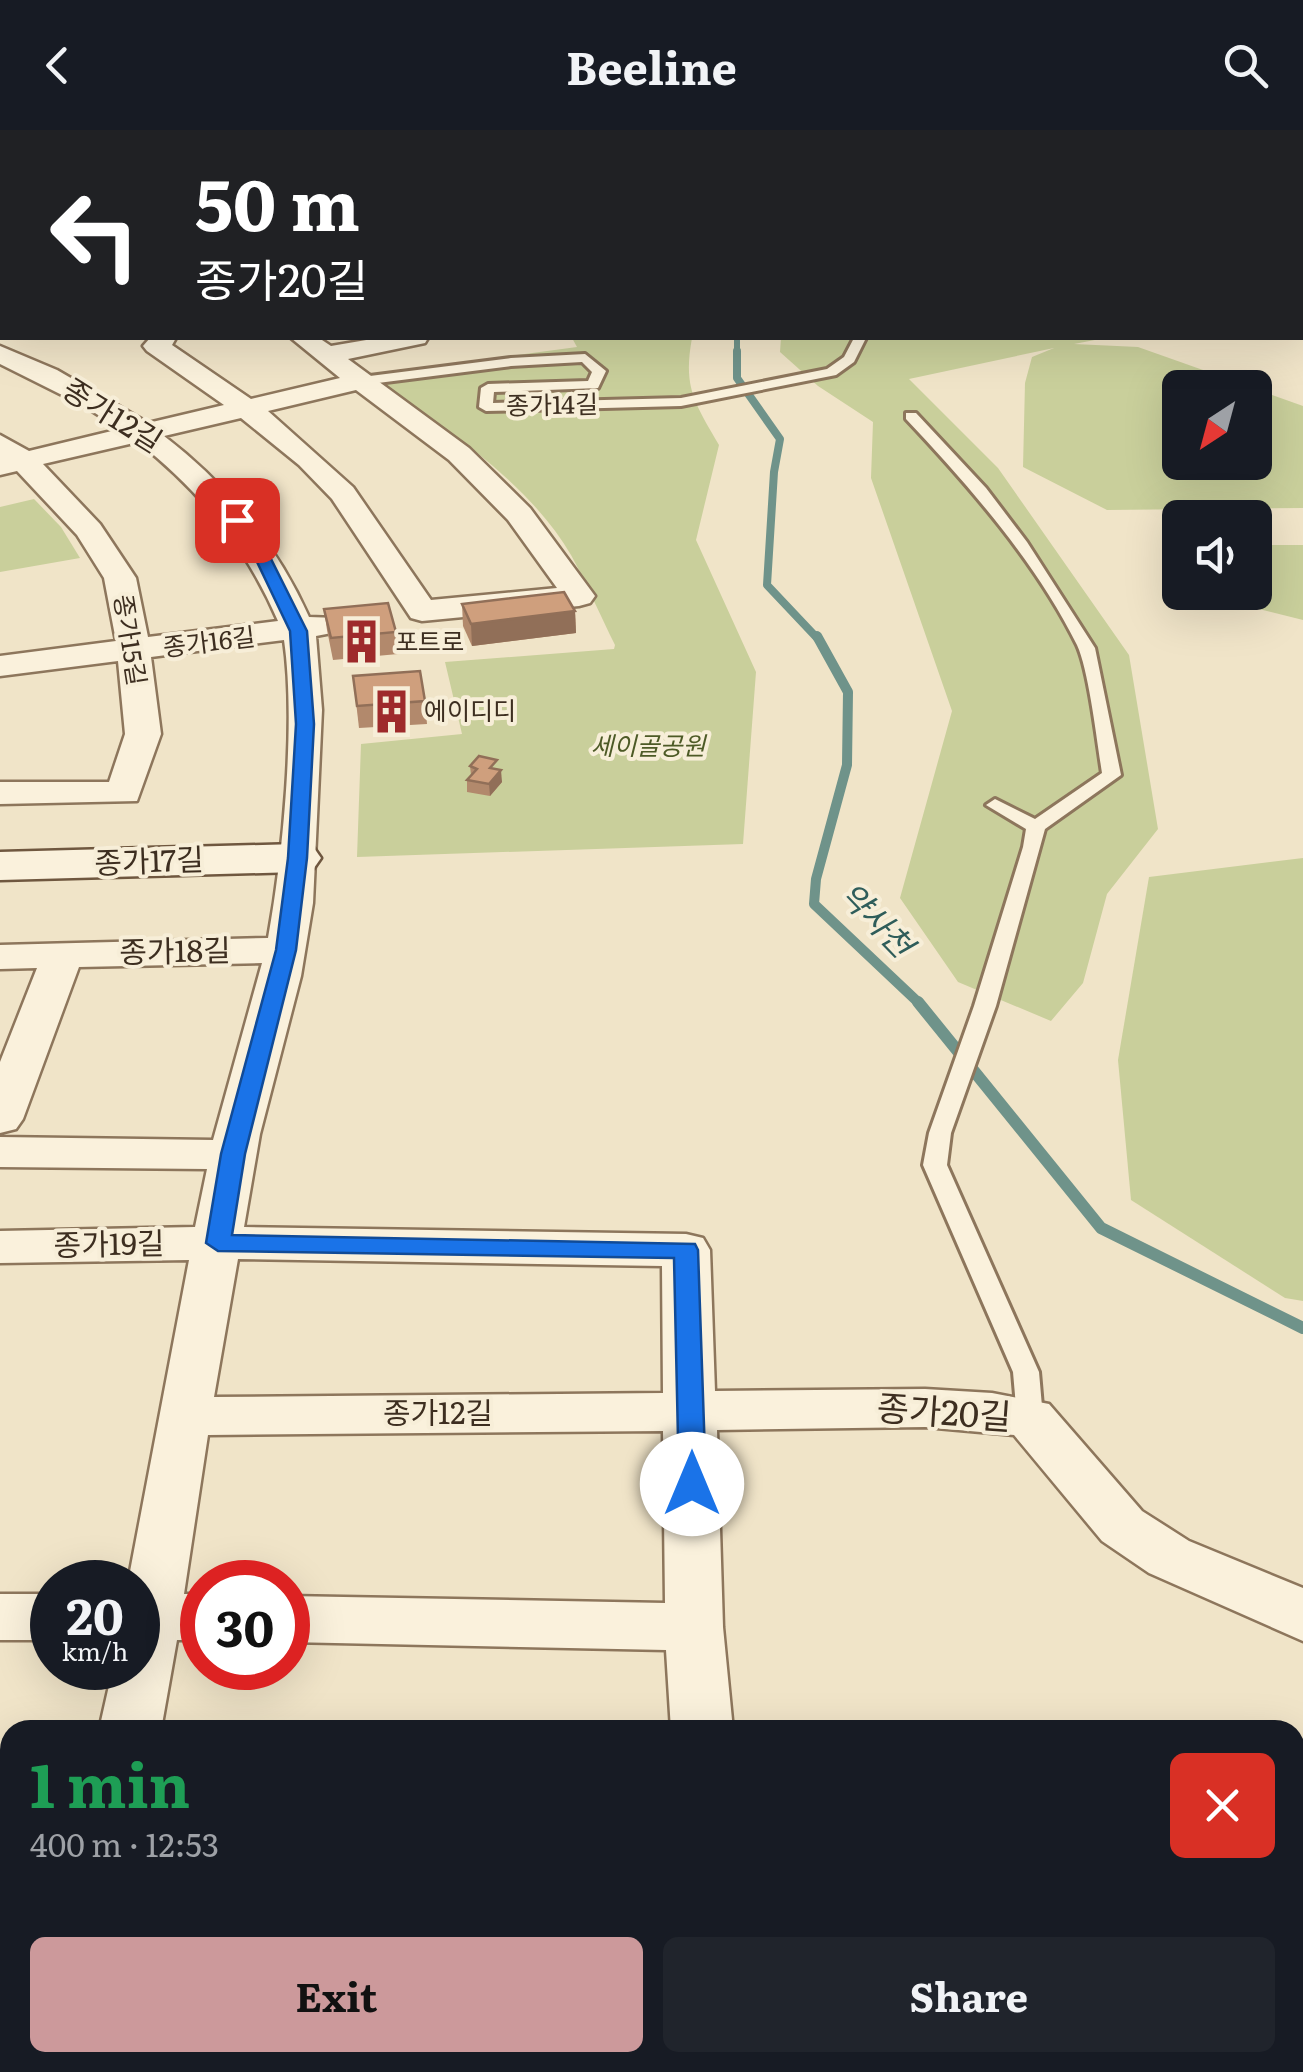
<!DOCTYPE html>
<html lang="en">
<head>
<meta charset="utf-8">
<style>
  body { margin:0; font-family:Literata,"Noto Sans KR",serif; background:#20242c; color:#f1f3f6; height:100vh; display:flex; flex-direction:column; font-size:38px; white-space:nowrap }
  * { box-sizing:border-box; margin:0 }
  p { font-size:32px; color:#9ea1a6 }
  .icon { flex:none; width:55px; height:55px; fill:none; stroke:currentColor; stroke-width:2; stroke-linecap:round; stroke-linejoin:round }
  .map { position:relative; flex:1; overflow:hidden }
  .panel { position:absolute; left:0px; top:1590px; width:1305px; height:352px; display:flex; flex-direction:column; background:#171b24; border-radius:30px 30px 0 0; box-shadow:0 10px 40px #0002 }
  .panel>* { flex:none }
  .banner { position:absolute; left:0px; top:0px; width:1305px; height:210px; box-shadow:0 10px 40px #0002; background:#202124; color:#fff; overflow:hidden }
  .needle { width:65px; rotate:216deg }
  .buttons { position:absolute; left:1162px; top:240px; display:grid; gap:20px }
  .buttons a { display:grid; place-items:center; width:110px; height:110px; border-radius:15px; background:#171b24; box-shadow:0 10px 40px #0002; font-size:50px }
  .speed { position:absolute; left:30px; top:1430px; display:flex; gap:20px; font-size:50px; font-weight:700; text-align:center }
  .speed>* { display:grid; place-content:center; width:130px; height:130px; border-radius:50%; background:#171b24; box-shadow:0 10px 40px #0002; line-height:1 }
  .speed small { font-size:25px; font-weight:400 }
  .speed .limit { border:15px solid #d22; background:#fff; color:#111 }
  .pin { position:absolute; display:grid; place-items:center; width:85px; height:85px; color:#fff; margin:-42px; border-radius:20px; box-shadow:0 5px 15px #0006 }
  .me { position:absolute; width:110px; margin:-55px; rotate:0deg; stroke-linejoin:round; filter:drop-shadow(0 0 8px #0008) }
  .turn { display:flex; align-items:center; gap:35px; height:210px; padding:0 30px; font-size:45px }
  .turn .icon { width:130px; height:130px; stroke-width:2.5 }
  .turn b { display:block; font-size:70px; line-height:85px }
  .round { display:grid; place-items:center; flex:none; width:105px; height:105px; border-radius:15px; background:#20242c }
  .headline { display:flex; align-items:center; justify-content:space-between; height:170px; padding:0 30px }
  h1 { font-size:60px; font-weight:700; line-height:75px; color:#1e9e55 }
  .primary-button { display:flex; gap:20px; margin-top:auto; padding:20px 30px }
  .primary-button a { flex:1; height:115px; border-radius:15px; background:#cc999b; color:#111; font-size:40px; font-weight:700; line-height:115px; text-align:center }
  .primary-button a+a { background:#20242c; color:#f1f3f6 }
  header { display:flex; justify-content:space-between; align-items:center; height:130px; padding:0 30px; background:#171b24; font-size:45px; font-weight:700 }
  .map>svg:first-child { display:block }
  .green { fill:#c9cf9b }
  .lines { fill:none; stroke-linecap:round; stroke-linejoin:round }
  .stream-far3 { stroke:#6f938a; stroke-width:6 }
  .stream-far2 { stroke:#6f938a; stroke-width:8 }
  .stream-far1 { stroke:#6f938a; stroke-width:10 }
  .stream { stroke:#6f938a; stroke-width:12 }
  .lane-casing { stroke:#8d765c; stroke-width:6 }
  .street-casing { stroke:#8d765c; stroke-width:5 }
  .secondary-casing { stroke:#6f573f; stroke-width:5 }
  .primary-casing { stroke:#5b4430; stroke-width:60 }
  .lane { fill:#faf1dc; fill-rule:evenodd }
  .street { fill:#faf1dc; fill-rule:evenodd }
  .secondary { fill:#faf1dc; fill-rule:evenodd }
  .primary { stroke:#f3d9a0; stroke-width:55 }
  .wall { fill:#b2896c }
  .shaded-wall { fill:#916f58 }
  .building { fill:#cf9f7d; stroke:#916f58; stroke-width:2.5 }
  .route { fill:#1a73e8; stroke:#114b97; stroke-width:2.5 }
  .labels { text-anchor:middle; stroke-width:8; stroke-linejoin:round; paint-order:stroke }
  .far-street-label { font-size:25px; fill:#3d2e20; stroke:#f7eed8 }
  .far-poi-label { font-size:25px; fill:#3d2e20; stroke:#f7eed8; text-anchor:start }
  .far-park-label { font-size:25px; font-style:italic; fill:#4d5a26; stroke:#f7eed8 }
  .street-label { font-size:30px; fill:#3d2e20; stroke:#f7eed8 }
  .water-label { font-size:32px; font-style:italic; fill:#2f5d5a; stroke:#f7eed8 }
  .near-street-label { font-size:35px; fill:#3d2e20; stroke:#f7eed8 }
</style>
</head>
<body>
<header><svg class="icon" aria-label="back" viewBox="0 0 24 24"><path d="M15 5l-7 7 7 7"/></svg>Beeline<svg class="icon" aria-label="search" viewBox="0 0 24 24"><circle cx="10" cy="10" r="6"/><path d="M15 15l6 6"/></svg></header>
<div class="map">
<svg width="1303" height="1942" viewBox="0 0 1303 1942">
  <rect width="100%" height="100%" fill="#f0e4c8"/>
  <g class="green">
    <path d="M572,208H692C683,257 694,272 719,315L696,410L756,542L743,714L357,727L361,614L462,604L445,532L614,519L615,515C600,485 587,454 571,425C529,352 438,292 369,245L577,217Z"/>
    <polygon points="781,208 1105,208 1074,214 1138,217 1251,257 1180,258 1180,332 1255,332 1255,259 1303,276 1303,378 1107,380 1023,337 1025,253 1032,227 1054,218 909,249 998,338 1129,525 1158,699 1107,764 1083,853 1051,891 958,852 900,768 952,581 871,348 873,292 818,256 780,222"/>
    <polygon points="34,369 61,397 80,428 0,442 0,377"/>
    <polygon points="1255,415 1303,415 1303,490 1194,463 1255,462"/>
    <polygon points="1303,728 1303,1171 1285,1168 1131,1070 1118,930 1149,747"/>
    <polygon points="1295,1772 1303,1773 1303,1942 1056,1942 1065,1932 1295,1932"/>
  </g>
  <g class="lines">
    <polyline class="stream-far3" points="737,208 737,224"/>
    <polyline class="stream-far2" points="737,221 737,248 780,309 774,342 767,455 818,509"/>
    <polyline class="stream-far1" points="817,506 848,562 847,635 816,749 814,774 920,874"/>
    <polyline class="stream" points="918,872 1101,1098 1303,1198"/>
    <defs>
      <g id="lane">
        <polygon points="828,0 838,0 839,2 829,2"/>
        <rect x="1302" y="16" width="1" height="7"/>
        <polygon points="854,208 866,208 854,232 836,245 681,276 486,281 479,277 481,258 488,254 588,251 592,242 582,232 511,236 362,255 355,251 362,247 511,228 585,224 606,241 598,258 494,262 493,273 681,268 827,239 844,227"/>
        <path d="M906,283H916L986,358L1027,412L1095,518L1121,645L1045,699L996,876L951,1003L947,1035L1039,1242L1043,1288L1039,1295L1030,1298L1021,1295L1017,1288L1013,1242L923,1035L929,1003L974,876L1023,717L1026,699L986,675L995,669L1035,689L1102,643C1097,612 1089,541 1077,515C1036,432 969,356 906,289Z"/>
      </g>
      <g id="street">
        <polygon points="414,0 434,0 435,2 415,2"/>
        <rect x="1302" y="124" width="1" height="14"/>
        <rect x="1302" y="167" width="1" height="14"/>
        <path d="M150,208H176L172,215L251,269L340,248L291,208H319L331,216L378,208H428L425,213L348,229L469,318L530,378L595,466L590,473L579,476L422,491L411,488L332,369L299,335L241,288L164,306C228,355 276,414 309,487L337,488L341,495L337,502L316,506L322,580L313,773L301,846L260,1004L244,1097L686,1104L703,1108L710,1120L715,1261L925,1259L992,1263L1049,1274L1142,1381L1189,1411L1303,1458V1511L1149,1443L1102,1411L1014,1305L925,1297L717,1300L723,1497L733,1600H671L666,1520L288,1512V1466L665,1473L663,1301L208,1305L184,1464H202V1510H177L161,1600H99L113,1538H138V1452H128L189,1130L0,1133V1101L195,1097L207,1039L0,1037V1007L213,1010L262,833L79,837L23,989L16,999L0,1003V932L37,838L0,839V815L268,808C283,726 296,592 284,510L151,527L161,604L137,671L0,674V652H109L125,604L118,531L0,546V526L116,511L104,448L77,405L17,341L0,345V305L29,321L120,299L84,276L0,234V216L57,240L148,293L224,275L147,221L143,216ZM356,260L449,330L508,390L557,458L431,470L353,357L268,281ZM138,312C201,362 246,417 278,491L148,507L136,448L100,394L43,334ZM238,1129L662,1136L663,1263L214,1267Z"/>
        <rect x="0" y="1464" width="52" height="46"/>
      </g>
      <g id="secondary">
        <polygon points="765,0 790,0 791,2 766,2"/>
        <rect x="1302" y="77" width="1" height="16"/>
        <polygon points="297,714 314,718 321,728 314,738 297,742 0,750 0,722"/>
      </g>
      <polyline id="primary" points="12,2 30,0"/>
    </defs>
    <use href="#lane" class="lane-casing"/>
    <use href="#street" class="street-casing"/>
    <use href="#secondary" class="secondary-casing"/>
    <use href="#primary" class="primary-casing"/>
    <use href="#lane" class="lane"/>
    <use href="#street" class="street"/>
    <use href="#secondary" class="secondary"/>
    <use href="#primary" class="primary"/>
  </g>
  <g class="wall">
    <polygon points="995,0 1294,0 1297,2 1065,2 1064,1 997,2"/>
    <polygon points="462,474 575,481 576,503 472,516 463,496"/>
    <polygon points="324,479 396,502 398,524 333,530 327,500"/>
    <polygon points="353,546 425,571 427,594 359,598"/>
    <polygon points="470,636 498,640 502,652 490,666 467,662 467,650 471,645"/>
  </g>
  <g class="shaded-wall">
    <polygon points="999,0 1064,0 1042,2 999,2"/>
    <polygon points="1191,0 1238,0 1238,2 1157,2"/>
    <polygon points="575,481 576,503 472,516 471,494"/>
    <polygon points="501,640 502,652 490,666 489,654"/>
  </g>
  <g class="building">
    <polygon points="1084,0 1191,0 1157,2 1087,2"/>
    <polygon points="1253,0 1294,0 1297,2 1256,2"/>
    <polygon points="564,462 575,481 471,494 462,474"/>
    <polygon points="388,473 396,502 331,508 324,479"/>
    <polygon points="420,541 425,571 357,576 353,546"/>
    <polygon points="479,626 497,630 490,638 501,640 489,654 467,650 477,639 470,636"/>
  </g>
  <polygon class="route" points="232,387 243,387 260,407 307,501 314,594 307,728 296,820 245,1024 232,1105 695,1114 698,1120 706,1354 702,1361 692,1364 683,1361 679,1354 674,1128 218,1121 206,1113 221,1024 276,820 288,728 296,594 290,501 246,409 230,390"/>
  <defs>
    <symbol id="building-bare" viewBox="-9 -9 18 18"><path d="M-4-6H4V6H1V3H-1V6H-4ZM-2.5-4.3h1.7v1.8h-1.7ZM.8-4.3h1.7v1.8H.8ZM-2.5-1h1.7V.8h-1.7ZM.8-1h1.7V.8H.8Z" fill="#9e2a2b" stroke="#f7eed8" stroke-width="2.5" paint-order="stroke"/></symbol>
  </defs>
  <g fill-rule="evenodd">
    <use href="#building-bare" x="330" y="480" width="63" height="63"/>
    <use href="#building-bare" x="360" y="550" width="63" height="63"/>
  </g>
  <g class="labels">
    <g class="far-street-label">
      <text transform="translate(552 275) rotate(-1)" y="9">종가14길</text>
      <text transform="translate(130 510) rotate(81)" y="9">종가15길</text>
      <text transform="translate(209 512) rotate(-7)" y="9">종가16길</text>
    </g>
    <g class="far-poi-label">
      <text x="395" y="521">포트로</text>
      <text x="424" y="590">에이디디</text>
    </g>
    <g class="far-park-label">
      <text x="648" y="625">세이골공원</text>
    </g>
    <g class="street-label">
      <text transform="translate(112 286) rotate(32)" y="10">종가12길</text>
      <text transform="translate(149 732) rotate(-2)" y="10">종가17길</text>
      <text transform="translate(175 822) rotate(-1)" y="10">종가18길</text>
      <text transform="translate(109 1115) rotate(-1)" y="10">종가19길</text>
      <text x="438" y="1294">종가12길</text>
    </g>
    <g class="water-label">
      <text transform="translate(876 790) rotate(46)" y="11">약사천</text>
    </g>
    <g class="near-street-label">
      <text transform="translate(944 1283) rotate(4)" y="12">종가20길</text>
    </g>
  </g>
</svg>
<div class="buttons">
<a><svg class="needle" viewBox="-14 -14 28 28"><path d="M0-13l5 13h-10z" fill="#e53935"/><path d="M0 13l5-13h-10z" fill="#9ea1a6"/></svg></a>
<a><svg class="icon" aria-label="sound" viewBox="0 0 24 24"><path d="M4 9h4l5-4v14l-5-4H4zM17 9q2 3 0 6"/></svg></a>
</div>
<div class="speed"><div>20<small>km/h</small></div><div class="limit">30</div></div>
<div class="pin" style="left:237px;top:390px;background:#d93025"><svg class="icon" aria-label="arrive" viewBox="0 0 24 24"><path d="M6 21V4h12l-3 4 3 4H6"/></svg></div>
<svg class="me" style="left:692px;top:1354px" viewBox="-20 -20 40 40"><circle r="19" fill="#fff"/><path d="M0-13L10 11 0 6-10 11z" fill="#1a73e8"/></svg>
<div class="banner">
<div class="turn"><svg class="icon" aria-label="left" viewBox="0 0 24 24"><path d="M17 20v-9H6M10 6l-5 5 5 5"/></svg><div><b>50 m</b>종가20길</div></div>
</div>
<section class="panel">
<div class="headline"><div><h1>1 min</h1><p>400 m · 12:53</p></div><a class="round" style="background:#d93025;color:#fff"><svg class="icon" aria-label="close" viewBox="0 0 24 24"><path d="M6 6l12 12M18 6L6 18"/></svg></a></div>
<div class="primary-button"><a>Exit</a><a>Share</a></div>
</section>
</div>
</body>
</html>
